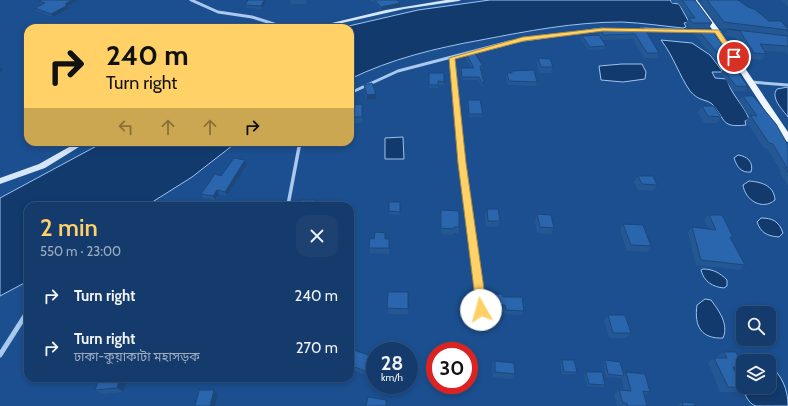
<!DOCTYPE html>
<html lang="en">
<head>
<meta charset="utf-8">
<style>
  body { margin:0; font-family:Cabin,"Noto Sans Bengali",sans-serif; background:#1d4271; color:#f1f3f6; height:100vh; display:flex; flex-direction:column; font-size:15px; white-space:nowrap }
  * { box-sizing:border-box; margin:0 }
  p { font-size:13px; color:#9dadc1 }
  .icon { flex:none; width:22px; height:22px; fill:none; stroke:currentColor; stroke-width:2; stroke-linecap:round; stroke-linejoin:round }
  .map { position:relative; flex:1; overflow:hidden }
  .details { position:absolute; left:24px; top:202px; width:330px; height:180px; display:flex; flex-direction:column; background:#143b6b; border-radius:12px; box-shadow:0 2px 6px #0003,0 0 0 1px #33557e }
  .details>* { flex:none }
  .guide { position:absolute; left:24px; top:24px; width:330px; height:122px; border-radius:12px; box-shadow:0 2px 6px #0003,0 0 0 1px #33557e; background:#ffd166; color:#111; overflow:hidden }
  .tools { position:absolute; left:736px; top:306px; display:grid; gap:8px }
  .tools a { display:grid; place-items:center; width:40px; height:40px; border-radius:8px; background:#143b6b; box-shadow:0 2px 6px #0003,0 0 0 1px #33557e; font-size:20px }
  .speed { position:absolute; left:366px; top:342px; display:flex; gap:8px; font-size:20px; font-weight:700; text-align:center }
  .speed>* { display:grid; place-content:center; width:52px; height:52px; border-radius:50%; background:#143b6b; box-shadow:0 2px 6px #0003,0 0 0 1px #33557e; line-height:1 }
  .speed small { font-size:10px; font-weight:400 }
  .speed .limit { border:6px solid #d22; background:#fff; color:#111 }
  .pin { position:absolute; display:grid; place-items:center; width:34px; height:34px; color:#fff; margin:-17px; border:2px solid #fff; border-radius:50%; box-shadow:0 1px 4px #0007 }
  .me { position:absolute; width:44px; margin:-22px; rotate:353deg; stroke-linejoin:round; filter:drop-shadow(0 0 3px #0008) }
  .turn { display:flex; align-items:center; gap:14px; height:84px; padding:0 16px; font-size:18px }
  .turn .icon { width:52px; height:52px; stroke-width:2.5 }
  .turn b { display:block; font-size:28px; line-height:34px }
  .lanes { display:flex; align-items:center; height:38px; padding:0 16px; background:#0003; justify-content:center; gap:20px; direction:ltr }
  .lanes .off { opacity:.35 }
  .round { display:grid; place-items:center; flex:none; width:42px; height:42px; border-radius:12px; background:#1d4271 }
  .summary { display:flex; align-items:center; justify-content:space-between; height:68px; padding:0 16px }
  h1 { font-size:24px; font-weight:600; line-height:30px; color:#ffd166 }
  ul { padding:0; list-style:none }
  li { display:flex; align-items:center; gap:12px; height:52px; padding:0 16px }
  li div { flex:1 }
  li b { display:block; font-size:15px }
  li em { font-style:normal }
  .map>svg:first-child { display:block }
  .water { fill:#123a6d; stroke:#9cc4f0 }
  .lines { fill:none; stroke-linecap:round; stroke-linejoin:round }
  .street-far2 { stroke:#a9c9ee; stroke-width:3 }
  .street-far1 { stroke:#a9c9ee; stroke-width:3.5 }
  .street { stroke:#a9c9ee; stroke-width:5 }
  .secondary { fill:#d6e6fa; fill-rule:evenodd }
  .primary { fill:#f0f6ff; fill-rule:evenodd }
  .wall { fill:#245895 }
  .shaded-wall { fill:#1d4779 }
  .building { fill:#2a66ad; stroke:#1d4779 }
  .route { fill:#ffd166; stroke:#a68842 }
</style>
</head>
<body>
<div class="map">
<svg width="788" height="406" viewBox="0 0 788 406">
  <rect width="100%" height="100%" fill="#1b4f8f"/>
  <g class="water">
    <path d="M490,0H670L672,3L679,4L689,22L684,23L686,27L683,28C663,26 643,23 622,22C574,22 528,31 481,40C436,48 391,59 350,79V28H340L418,10Z"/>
    <path d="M661,40L692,43L710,55L723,72H712L715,78L727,79C731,95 744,105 749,119L745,121L746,125C721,128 726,120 713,105C708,99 699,102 690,91C679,75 674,57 661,40Z"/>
    <polygon points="622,64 642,64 646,72 645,79 623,82 601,80 599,66"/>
    <path d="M788,87V117C783,110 770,98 777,89Z"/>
    <polygon points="403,137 404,159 385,159 385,138"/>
    <polygon points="104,142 237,142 192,177 146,206 28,206 28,281 0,296 0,198"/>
    <path d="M738,155C747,156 754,162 751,172C741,173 737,167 734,158Z"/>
    <path d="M749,181C761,182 774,185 775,200C762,211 745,200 743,185Z"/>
    <path d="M761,218C772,218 779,221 783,233L779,237C767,236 761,233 757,222Z"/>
    <path d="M703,269C713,269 720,273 727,280V286L724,288C713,287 704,282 701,270Z"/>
    <path d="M705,299L711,300C719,311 729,324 723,338C701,339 694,326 697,305Z"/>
    <path d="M769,364C782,376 788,389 788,406C778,406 765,406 756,406C745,403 740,382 743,373V387H769Z"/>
  </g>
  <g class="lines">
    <g class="street-far2">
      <polyline points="191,0 218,12 252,17 274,24 273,28"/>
      <polyline points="641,29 700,31"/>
      <polyline points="452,58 456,101"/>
      <polyline points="751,82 788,85"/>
      <polyline points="350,93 398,71 509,42 602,29"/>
    </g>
    <g class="street-far1">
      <polyline points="456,100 471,233"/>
      <polyline points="286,206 288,205 300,142"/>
    </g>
    <g class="street">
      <polyline points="471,232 481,310"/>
      <polyline points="0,355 28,311"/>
    </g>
    <g class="secondary">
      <polygon points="446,0 461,0 459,1 404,9 320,28 311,28 386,10"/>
      <polygon points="78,142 87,142 45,168 0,184 0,178 39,164"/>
    </g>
    <polygon class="primary" points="691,0 697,0 720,31 788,132 788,142 785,141 714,32"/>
  </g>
  <g class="wall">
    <polygon points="41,0 78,0 68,6 70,8 53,17 37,11 35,8 42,4 41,4 39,1"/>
    <polygon points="266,0 262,9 246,8 245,5"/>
    <polygon points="290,0 307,0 306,4 291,4"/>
    <polygon points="370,0 397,0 400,6 381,10 374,1 370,1"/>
    <polygon points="671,0 695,0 712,23 709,28 690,28 686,23 689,18 678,3 672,3"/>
    <polygon points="702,0 738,0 748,7 769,21 788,28 788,54 786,52 764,51 766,54 762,60 750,59 736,38 724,35 728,29 720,28 701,3"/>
    <polygon points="780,0 788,0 788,6 787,6"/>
    <polygon points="599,28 631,28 659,53 657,58 644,58 633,39 602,40 597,33"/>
    <polygon points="697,29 725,58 719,63 694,34"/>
    <polygon points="582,36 606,46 605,49 588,50 581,39"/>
    <polygon points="466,54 483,66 482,69 481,69 483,86 482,87 478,80 462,80 460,71 461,68 471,68 465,57"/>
    <polygon points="538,58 553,67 551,73 539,73 537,64"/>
    <polygon points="723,69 748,87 745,91 733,91 721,73"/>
    <polygon points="512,71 537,82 536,86 508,85 506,77 507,73 511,73"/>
    <polygon points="429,73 444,82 444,85 438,85 438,88 429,88"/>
    <polygon points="364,85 376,99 367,100 364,90"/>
    <polygon points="743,96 788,145 788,186 780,173 781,172 768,149 764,148 746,121 749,117 739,101"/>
    <polygon points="468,100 483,114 482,117 469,117 467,103"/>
    <polygon points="362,104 362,123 350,124 350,105"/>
    <polygon points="702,106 721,117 717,123 704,123 698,112"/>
    <polygon points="245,160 247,164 227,196 219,194 215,200 203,198 201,194 221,176"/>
    <polygon points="638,176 657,185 653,191 638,190 634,182"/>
    <polygon points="400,202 400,215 389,214 389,211"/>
    <polygon points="487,209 500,221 498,227 486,226 485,215"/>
    <polygon points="441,210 459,227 458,233 453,233 453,235 441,234 440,217"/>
    <polygon points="537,214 554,228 551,234 537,233 535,221"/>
    <polygon points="709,215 733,237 731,239 745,265 739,270 696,265 688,232 692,227 709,229 704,220"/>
    <polygon points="623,224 651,246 647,252 627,251 620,230"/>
    <polygon points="385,239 389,244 389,254 370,253 369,248"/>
    <polygon points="388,292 408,309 408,314 388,314"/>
    <polygon points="491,294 503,297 524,311 522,315 504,314 503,310 490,309 489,298"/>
    <polygon points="608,315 631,333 626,338 609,338 604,320"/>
    <polygon points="350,352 371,356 371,361 366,375 350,369"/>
    <polygon points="724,352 743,367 743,368 735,372 743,388 735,392 720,392 708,362 714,358 717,358 717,357"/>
    <polygon points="562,360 577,372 575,374 562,374 560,362"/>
    <polygon points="605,360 623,375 626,372 650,392 644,395 647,406 617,406 614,394 619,390 624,390 622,378 621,378 606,377 603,362"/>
    <polygon points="495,361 515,374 512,379 493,377 492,365"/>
    <polygon points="586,372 605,385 603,387 587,386 584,374"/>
    <polygon points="108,378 122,378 127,381 123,392 102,394 95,390"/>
    <polygon points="682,402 695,406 677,406"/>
  </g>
  <g class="shaded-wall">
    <polygon points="72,0 78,0 68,6 70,8 53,17 51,14"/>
    <polygon points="264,0 266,0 262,9 261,6"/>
    <polygon points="400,3 400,6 381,10 381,7"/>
    <polygon points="728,53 725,58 719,63 722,58"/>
    <polygon points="0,67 3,70 0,73"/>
    <polygon points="376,94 376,99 367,100 367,95"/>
    <polygon points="245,160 247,164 227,196 225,192"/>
    <polygon points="217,190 219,194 215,200 213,196"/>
    <polygon points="371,356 371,361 366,375 365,371"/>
    <polygon points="120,378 122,378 127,381 123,392 117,388"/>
    <polygon points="214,390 218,394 215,406 210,406"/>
  </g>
  <g class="building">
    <polygon points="41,0 72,0 65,4 68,5 51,14 35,8 45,3 39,1"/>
    <polygon points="248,0 264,0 261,6 245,5"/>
    <polygon points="375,0 397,0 400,3 381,7"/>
    <polygon points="682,0 695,0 712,23 692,23 689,18 695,18"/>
    <polygon points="707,0 738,0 748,7 754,9 769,21 781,21 787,28 788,28 788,30 724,22"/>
    <polygon points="599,28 630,28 633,31 631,28 644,28 659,53 647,53 635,34 604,35"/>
    <polygon points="697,29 711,29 728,53 722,58"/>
    <polygon points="728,29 788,36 788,46 760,44 766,54 754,53 740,31"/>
    <polygon points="599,35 606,46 590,47 582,36"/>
    <polygon points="474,52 483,66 480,66 484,83 482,83 479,77 462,77 461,68 474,68 466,54"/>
    <polygon points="538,58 550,59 553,67 541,67"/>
    <polygon points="723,69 736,69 748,87 736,86"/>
    <polygon points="534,70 537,82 509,81 507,73 512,73 512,71"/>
    <polygon points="429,73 444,73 444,82 438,81 438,85 429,85"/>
    <polygon points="372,83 376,94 367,95 364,85"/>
    <polygon points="743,96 753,96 776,124 788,145 788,172 785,168 787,168 773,144 769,143 750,115 757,116"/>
    <polygon points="468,100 480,100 483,114 469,114"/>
    <polygon points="362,104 362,117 350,117 350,105"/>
    <polygon points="702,106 714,106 721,117 708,116"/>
    <polygon points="234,158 245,160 225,192 217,190 213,196 201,194 215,174 221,176"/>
    <polygon points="638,176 653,176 657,185 642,184"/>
    <polygon points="301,200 315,200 314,206 300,206"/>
    <polygon points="389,202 400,202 400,212 389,211"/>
    <polygon points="487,209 498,209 500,221 488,221"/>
    <polygon points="441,210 459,211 459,227 454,227 454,229 441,228"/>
    <polygon points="537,214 551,215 554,228 540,227"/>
    <polygon points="709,215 722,215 733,237 730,237 745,265 701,260 692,227 716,230"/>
    <polygon points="623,224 643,225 651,246 631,245"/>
    <polygon points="375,232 385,233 385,239 389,239 389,248 369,248 370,238 374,239"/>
    <polygon points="388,292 408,292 408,309 387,308"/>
    <polygon points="491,294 502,294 503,297 522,297 524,311 506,310 505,305 492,305"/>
    <polygon points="608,315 625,315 631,333 613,333"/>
    <polygon points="351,349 371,356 365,371 350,365 350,352"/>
    <polygon points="724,352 736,352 743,368 733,367 743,388 728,387 714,358 727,358"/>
    <polygon points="562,360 574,360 577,372 564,372"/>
    <polygon points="605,360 620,362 624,376 608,374"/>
    <polygon points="495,361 514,363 515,374 495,372"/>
    <polygon points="586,372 602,372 605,385 589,384"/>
    <polygon points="626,372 645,374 650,392 643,391 647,406 627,406 627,403 623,403 619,390 631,391"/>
    <polygon points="108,378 120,378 117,388 95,390 99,379"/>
    <polygon points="199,390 214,390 210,406 195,406"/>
    <polygon points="368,397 386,400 386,406 366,406"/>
    <polygon points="682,402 694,403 695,406 683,406"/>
  </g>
  <polygon class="route" points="603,28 717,30 719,30 737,57 732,58 715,33 603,31 524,41 455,59 466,163 487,310 485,313 481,315 477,313 458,163 449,58 523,37"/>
</svg>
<div class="tools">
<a><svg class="icon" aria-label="search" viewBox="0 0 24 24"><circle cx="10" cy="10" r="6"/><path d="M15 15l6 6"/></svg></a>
<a><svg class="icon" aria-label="layers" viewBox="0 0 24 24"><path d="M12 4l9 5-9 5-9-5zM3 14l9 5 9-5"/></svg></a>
</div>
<div class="speed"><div>28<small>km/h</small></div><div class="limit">30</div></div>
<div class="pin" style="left:734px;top:57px;background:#d93025"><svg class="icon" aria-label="arrive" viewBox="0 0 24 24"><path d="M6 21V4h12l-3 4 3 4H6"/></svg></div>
<svg class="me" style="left:481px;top:310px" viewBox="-20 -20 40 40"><circle r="19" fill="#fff"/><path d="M0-13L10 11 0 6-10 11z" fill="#ffd166"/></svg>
<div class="guide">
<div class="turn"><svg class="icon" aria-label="right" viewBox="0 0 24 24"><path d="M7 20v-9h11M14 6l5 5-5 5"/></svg><div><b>240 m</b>Turn right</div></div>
<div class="lanes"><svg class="icon off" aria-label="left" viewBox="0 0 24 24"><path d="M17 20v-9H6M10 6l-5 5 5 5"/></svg><svg class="icon off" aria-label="ahead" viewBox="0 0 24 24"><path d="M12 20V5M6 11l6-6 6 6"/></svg><svg class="icon off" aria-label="ahead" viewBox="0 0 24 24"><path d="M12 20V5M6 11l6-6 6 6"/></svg><svg class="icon" aria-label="right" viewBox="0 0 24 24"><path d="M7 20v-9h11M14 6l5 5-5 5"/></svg></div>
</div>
<section class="details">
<div class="summary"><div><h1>2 min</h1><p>550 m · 23:00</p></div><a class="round"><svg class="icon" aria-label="close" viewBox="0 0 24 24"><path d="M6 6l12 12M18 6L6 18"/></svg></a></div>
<ul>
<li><svg class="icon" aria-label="right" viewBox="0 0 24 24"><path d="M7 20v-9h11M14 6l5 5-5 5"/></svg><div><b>Turn right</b></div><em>240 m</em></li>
<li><svg class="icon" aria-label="right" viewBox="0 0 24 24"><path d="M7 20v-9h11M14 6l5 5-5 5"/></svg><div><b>Turn right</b><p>ঢাকা-কুয়াকাটা মহাসড়ক</p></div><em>270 m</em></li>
</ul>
</section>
</div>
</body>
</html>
